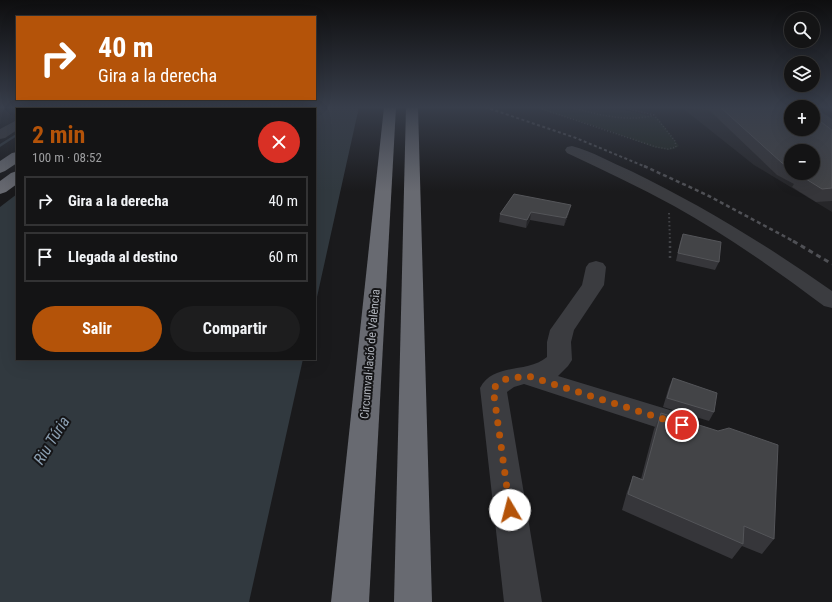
<!DOCTYPE html>
<html lang="es">
<head>
<meta charset="utf-8">
<style>
  body { margin:0; font-family:"Roboto Condensed",sans-serif; background:#1d1d1e; color:#f1f3f6; height:100vh; display:flex; flex-direction:column; font-size:15px; white-space:nowrap }
  * { box-sizing:border-box; margin:0 }
  p { font-size:13px; color:#9d9ea0 }
  .icon { flex:none; width:22px; height:22px; fill:none; stroke:currentColor; stroke-width:2; stroke-linecap:round; stroke-linejoin:round }
  .map { position:relative; flex:1; overflow:hidden }
  .sheet { position:absolute; left:16px; top:108px; width:300px; height:252px; display:flex; flex-direction:column; background:#141415; border-radius:0px; box-shadow:0 4px 16px #0002,0 0 0 1px #333334 }
  .sheet>* { flex:none }
  .banner { position:absolute; left:16px; top:16px; width:300px; height:84px; border-radius:0px; box-shadow:0 4px 16px #0002,0 0 0 1px #333334; background:#b45309; color:#fff; overflow:hidden }
  .fabs { position:absolute; left:784px; top:12px; display:grid; gap:8px }
  .fabs a { display:grid; place-items:center; width:36px; height:36px; border-radius:50%; background:#141415; box-shadow:0 4px 16px #0002,0 0 0 1px #333334; font-size:20px }
  .pin { position:absolute; display:grid; place-items:center; width:34px; height:34px; color:#fff; margin:-17px; border:2px solid #fff; border-radius:50%; box-shadow:0 1px 4px #0007 }
  .me { position:absolute; width:44px; margin:-22px; rotate:352deg; stroke-linejoin:round; filter:drop-shadow(0 0 3px #0008) }
  .turn { display:flex; align-items:center; gap:14px; height:84px; padding:0 16px; font-size:18px }
  .turn .icon { width:52px; height:52px; stroke-width:2.5 }
  .turn b { display:block; font-size:28px; line-height:34px }
  .round { display:grid; place-items:center; flex:none; width:42px; height:42px; border-radius:21px; background:#1d1d1e }
  .head { display:flex; align-items:center; justify-content:space-between; height:68px; padding:0 16px }
  h1 { font-size:24px; font-weight:700; line-height:30px; color:#b45309 }
  .cta { display:flex; gap:8px; margin-top:auto; padding:8px 16px }
  .cta a { flex:1; height:46px; border-radius:24px; background:#b45309; color:#fff; font-size:16px; font-weight:700; line-height:46px; text-align:center }
  .cta a+a { background:#1d1d1e; color:#f1f3f6 }
  ul { padding:0; list-style:none }
  li { display:flex; align-items:center; gap:12px; height:50px; margin:0 8px 6px; padding:0 8px; border:2px solid #333334; border-radius:0px }
  li div { flex:1 }
  li b { display:block; font-size:15px }
  li em { font-style:normal }
  .map>svg:first-child { display:block }
  .built { fill:#262629; fill-rule:evenodd }
  .green { fill:#202721 }
  .water { fill:#31393f }
  .lines { fill:none; stroke-linecap:round; stroke-linejoin:round }
  .stream { fill:#31393f; fill-rule:evenodd }
  .path-far2 { stroke:#424347; stroke-width:1.5; stroke-dasharray:1 2; stroke-linecap:butt }
  .path-far1 { stroke:#424347; stroke-width:2; stroke-dasharray:1.5 2.5; stroke-linecap:butt }
  .path { stroke:#424347; stroke-width:2.5; stroke-dasharray:2 3; stroke-linecap:butt }
  .minor { fill:#3b3c40; fill-rule:evenodd }
  .highway { fill:#686a71; fill-rule:evenodd }
  .rail-far2 { stroke:#4f5055; stroke-width:2; stroke-dasharray:3 2.5; stroke-linecap:butt }
  .rail-far1 { stroke:#4f5055; stroke-width:2.5; stroke-dasharray:4 3; stroke-linecap:butt }
  .rail { stroke:#4f5055; stroke-width:3; stroke-dasharray:5 4; stroke-linecap:butt }
  .wall { fill:#36363a; fill-rule:evenodd }
  .shaded-wall { fill:#252528 }
  .building { fill:#434447; stroke:#545559 }
  .route { stroke:#b45309; stroke-width:7; stroke-dasharray:0 12.6 }
  .labels { text-anchor:middle; stroke-width:4; stroke-linejoin:round; paint-order:stroke }
  .street-label { font-size:12px; fill:#aeb2ba; stroke:#151517 }
  .near-water-label { font-size:16px; font-style:italic; fill:#8a9eb0; stroke:#151517 }
</style>
</head>
<body>
<div class="map">
<svg width="832" height="602" viewBox="0 0 832 602">
  <rect width="100%" height="100%" fill="#1a1a1c"/>
  <path class="built" d="M681,107H832V212L754,165ZM791,107H813V129H791ZM791,151H813V173H791Z"/>
  <polygon class="green" points="534,107 613,107 658,118 679,146 674,149 668,150 653,147 604,129"/>
  <g class="water">
    <polygon points="128,107 359,107 315,306 315,109 125,109"/>
    <polygon points="17,194 17,359 303,359 249,602 0,602 0,207"/>
  </g>
  <g class="lines">
    <g class="stream">
      <polygon points="56,107 59,107 55,109 51,109"/>
      <polygon points="16,134 17,134 17,136 0,147 0,144"/>
    </g>
    <g class="path-far2">
      <path d="M536,107L656,147L668,149L676,147L675,141L654,115C628,123 595,114 570,107"/>
      <polyline points="621,107 654,115"/>
    </g>
    <polyline class="path-far1" points="669,213 670,242"/>
    <polyline class="path" points="670,241 670,258"/>
    <g class="minor">
      <polygon points="36,107 50,107 49,109 34,109"/>
      <polygon points="813,108 817,109 832,119 832,129 827,128 813,118"/>
      <polygon points="17,120 17,130 5,138 0,139 0,129"/>
      <path d="M572,146C592,151 612,163 631,171C701,205 768,246 832,291V308L824,306C776,270 726,235 674,206C639,187 603,170 567,153L565,150L567,147Z"/>
      <path d="M596,261L603,263L606,267L604,285L574,330L571,342L572,360L568,366L558,376L696,418L700,426L696,434L686,437L524,384L514,387L507,392L542,602H504L480,388C494,362 527,374 547,357V342L550,330L582,285L586,267L589,263Z"/>
    </g>
    <g class="highway">
      <polygon points="79,107 92,107 91,109 77,109"/>
      <polygon points="98,107 111,107 110,109 96,109"/>
      <polygon points="384,107 396,107 369,602 331,602"/>
      <polygon points="406,107 418,107 432,602 394,602"/>
      <polygon points="17,152 17,163 5,171 0,173 0,161 12,153"/>
      <polygon points="17,171 17,184 6,192 0,194 0,181 11,173"/>
    </g>
    <polyline class="rail-far2" points="485,107 576,138 646,167"/>
    <polyline class="rail-far1" points="644,166 707,195 795,242"/>
    <polyline class="rail" points="793,241 832,264"/>
  </g>
  <g class="wall">
    <path d="M688,107H798L832,130V201L816,202L792,187L794,184L777,175L709,110L691,109ZM791,151L813,173H791Z"/>
    <polygon points="827,107 832,107 832,113 826,109"/>
    <polygon points="514,194 569,213 564,226 530,220 526,228 499,222 500,214"/>
    <polygon points="683,234 719,262 715,270 676,261 680,242"/>
    <polygon points="673,378 714,412 709,421 663,407 669,387"/>
    <polygon points="661,413 774,539 762,554 742,546 732,559 622,510 627,492 633,476 641,479 654,429"/>
  </g>
  <g class="shaded-wall">
    <polygon points="571,205 569,213 564,226 566,218"/>
    <polygon points="531,212 530,220 526,228 527,220"/>
  </g>
  <g class="building">
    <polygon points="720,107 799,107 791,107 791,129 813,129 813,116 832,130 832,188 822,189 798,174 803,174 802,173 813,173 813,151 791,151 791,167 782,163"/>
    <polygon points="514,194 571,205 566,218 531,212 527,220 500,214"/>
    <polygon points="683,234 721,242 719,262 678,253"/>
    <polygon points="673,378 717,393 714,412 667,398"/>
    <polygon points="661,413 718,431 729,428 778,445 774,539 744,526 743,544 628,494 633,476 643,480"/>
  </g>
  <linearGradient id="sky" x2="0" y2="1"><stop stop-color="#0e0e0f"/><stop offset="0.56" stop-color="#383e4b"/><stop offset="1" stop-color="#383e4b" stop-opacity="0"/></linearGradient>
  <rect width="832" height="191" fill="url(#sky)"/>
  <g class="lines">
    <polyline class="route" points="510,510 493,388 506,379 528,376 682,425"/>
  </g>
  <g class="labels">
    <g class="street-label">
      <text transform="translate(370 354) rotate(-85)" y="4">Circumval·lació de València</text>
    </g>
    <g class="near-water-label">
      <text transform="translate(51 440) rotate(-58)" y="6">Riu Túria</text>
    </g>
  </g>
</svg>
<div class="fabs">
<a><svg class="icon" aria-label="search" viewBox="0 0 24 24"><circle cx="10" cy="10" r="6"/><path d="M15 15l6 6"/></svg></a>
<a><svg class="icon" aria-label="layers" viewBox="0 0 24 24"><path d="M12 4l9 5-9 5-9-5zM3 14l9 5 9-5"/></svg></a>
<a>+</a>
<a>−</a>
</div>
<div class="pin" style="left:682px;top:425px;background:#d93025"><svg class="icon" aria-label="arrive" viewBox="0 0 24 24"><path d="M6 21V4h12l-3 4 3 4H6"/></svg></div>
<svg class="me" style="left:510px;top:510px" viewBox="-20 -20 40 40"><circle r="19" fill="#fff"/><path d="M0-13L10 11 0 6-10 11z" fill="#b45309"/></svg>
<div class="banner">
<div class="turn"><svg class="icon" aria-label="right" viewBox="0 0 24 24"><path d="M7 20v-9h11M14 6l5 5-5 5"/></svg><div><b>40 m</b>Gira a la derecha</div></div>
</div>
<section class="sheet">
<div class="head"><div><h1>2 min</h1><p>100 m · 08:52</p></div><a class="round" style="background:#d93025;color:#fff"><svg class="icon" aria-label="close" viewBox="0 0 24 24"><path d="M6 6l12 12M18 6L6 18"/></svg></a></div>
<ul>
<li><svg class="icon" aria-label="right" viewBox="0 0 24 24"><path d="M7 20v-9h11M14 6l5 5-5 5"/></svg><div><b>Gira a la derecha</b></div><em>40 m</em></li>
<li><svg class="icon" aria-label="arrive" viewBox="0 0 24 24"><path d="M6 21V4h12l-3 4 3 4H6"/></svg><div><b>Llegada al destino</b></div><em>60 m</em></li>
</ul>
<div class="cta"><a>Salir</a><a>Compartir</a></div>
</section>
</div>
</body>
</html>
